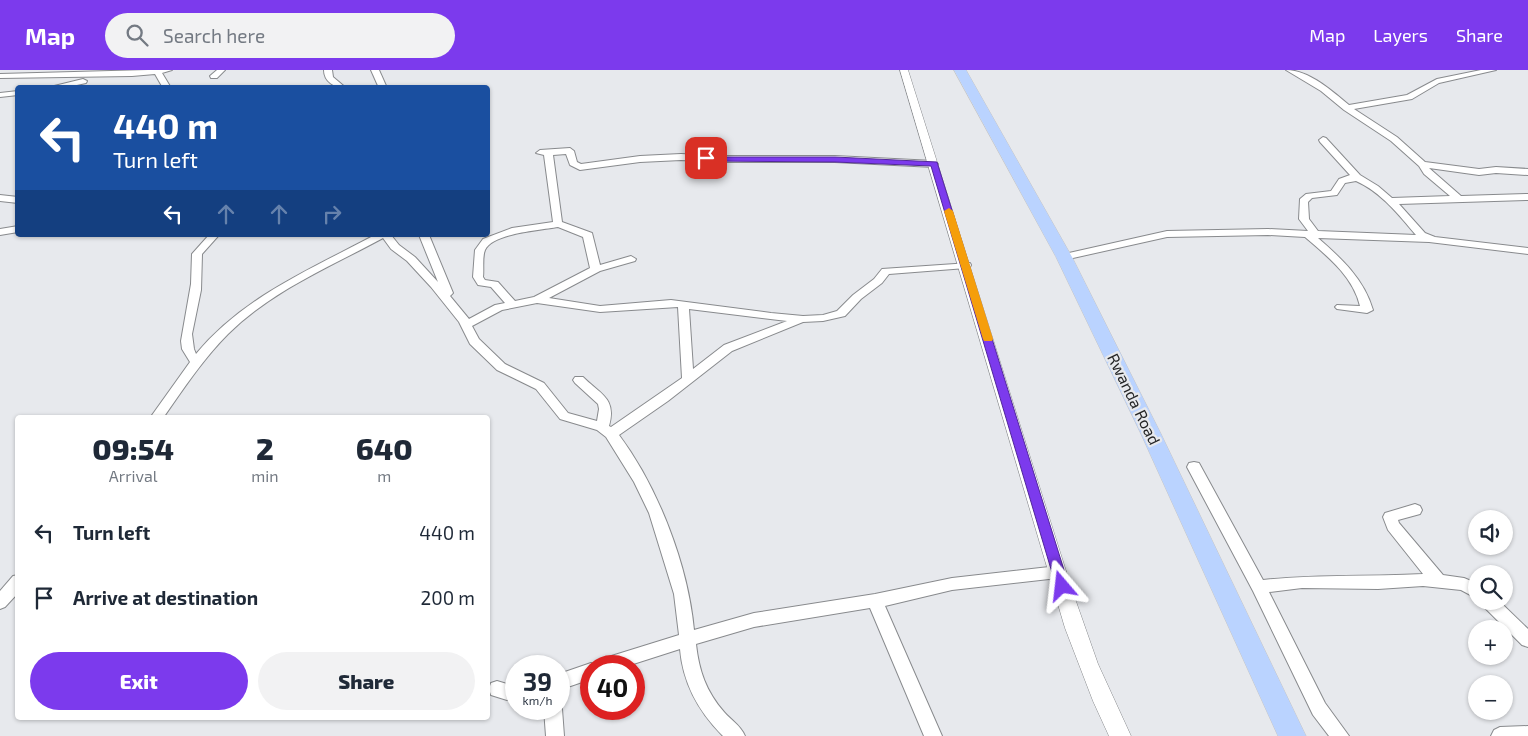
<!DOCTYPE html>
<html lang="en">
<head>
<meta charset="utf-8">
<style>
  body { margin:0; font-family:"Exo 2",sans-serif; background:#f2f2f3; color:#1f2937; height:100vh; display:flex; flex-direction:column; font-size:19px; white-space:nowrap }
  * { box-sizing:border-box; margin:0 }
  p { font-size:16px; color:#747a83 }
  .icon { flex:none; width:28px; height:28px; fill:none; stroke:currentColor; stroke-width:2; stroke-linecap:round; stroke-linejoin:round }
  .map { position:relative; flex:1; overflow:hidden }
  .details { position:absolute; left:15px; top:345px; width:475px; height:305px; display:flex; flex-direction:column; background:#fff; border-radius:5px; box-shadow:0 1px 4px #0004 }
  .details>* { flex:none }
  .guide { position:absolute; left:15px; top:15px; width:475px; height:152px; border-radius:5px; box-shadow:0 1px 4px #0004; background:#1a4fa0; color:#fff; overflow:hidden }
  .controls { position:absolute; left:1468px; top:440px; display:grid; gap:10px }
  .controls a { display:grid; place-items:center; width:45px; height:45px; border-radius:50%; background:#fff; box-shadow:0 1px 4px #0004; font-size:25px }
  .speed { position:absolute; left:505px; top:585px; display:flex; gap:10px; font-size:25px; font-weight:700; text-align:center }
  .speed>* { display:grid; place-content:center; width:65px; height:65px; border-radius:50%; background:#fff; box-shadow:0 1px 4px #0004; line-height:1 }
  .speed small { font-size:12px; font-weight:400 }
  .speed .limit { border:8px solid #d22; background:#fff; color:#111 }
  .pin { position:absolute; display:grid; place-items:center; width:42px; height:42px; color:#fff; margin:-21px; border-radius:10px; box-shadow:0 2px 8px #0006 }
  .me { position:absolute; width:55px; margin:-28px; rotate:343deg; stroke-linejoin:round; filter:drop-shadow(0 0 4px #0008) }
  .turn { display:flex; align-items:center; gap:18px; height:105px; padding:0 15px; font-size:22px }
  .turn .icon { width:65px; height:65px; stroke-width:2.5 }
  .turn b { display:block; font-size:35px; line-height:42px }
  .lanes { display:flex; align-items:center; height:48px; padding:0 15px; background:#0003; justify-content:center; gap:25px; direction:ltr }
  .lanes .off { opacity:.35 }
  .eta { display:flex; justify-content:space-evenly; align-items:center; height:85px; text-align:center }
  .eta b { font-size:30px; font-weight:800; line-height:35px }
  .action { display:flex; gap:10px; margin-top:auto; padding:10px 15px }
  .action a { flex:1; height:58px; border-radius:30px; background:#7c3aed; color:#fff; font-size:20px; font-weight:800; line-height:58px; text-align:center }
  .action a+a { background:#f2f2f3; color:#1f2937 }
  ul { padding:0; list-style:none }
  li { display:flex; align-items:center; gap:15px; height:65px; padding:0 15px }
  li div { flex:1 }
  li b { display:block; font-size:19px }
  li em { font-style:normal }
  header { display:flex; align-items:center; gap:30px; box-sizing:border-box; height:70px; padding:0 25px; background:#7c3aed; color:#fff }
  header strong { font-size:24px }
  nav { display:flex; gap:28px; margin-inline-start:auto; font-size:18px }
  .search { width:350px; height:45px; background:#f2f2f3; display:flex; align-items:center; gap:12px; box-sizing:border-box; padding:0 18px; border-radius:28px; color:#747a83; font-size:19px }
  .map>svg:first-child { display:block }
  .lines { fill:none; stroke-linecap:round; stroke-linejoin:round }
  .minor-casing { stroke:#888a8d; stroke-width:2 }
  .tertiary-casing { stroke:#888a8d; stroke-width:1 }
  .trunk-casing { stroke:#c6c6c7; stroke-width:1 }
  .minor { fill:#fff; fill-rule:evenodd }
  .tertiary { fill:#fff; fill-rule:evenodd }
  .trunk { fill:#bad3ff; fill-rule:evenodd }
  .route { fill:#7c3aed; stroke:#51269a }
  .slow { fill:#f59e0b }
  .labels { text-anchor:middle; stroke-width:4.5; stroke-linejoin:round; paint-order:stroke }
  .street-label { font-size:16px; fill:#242526; stroke:#e7e9ed }
</style>
</head>
<body>
<header>
<strong>Map</strong>
<div class="search"><svg class="icon" aria-label="search" viewBox="0 0 24 24"><circle cx="10" cy="10" r="6"/><path d="M15 15l6 6"/></svg>Search here</div>
<nav><a>Map</a><a>Layers</a><a>Share</a></nav>
</header>
<div class="map">
<svg width="1528" height="666" viewBox="0 0 1528 666">
  <rect width="100%" height="100%" fill="#e7e9ed"/>
  <g class="lines">
    <defs>
      <g id="minor">
        <polygon points="148,0 172,0 162,3 171,18 163,18 155,4 132,6 0,8 0,4"/>
        <polygon points="217,0 225,0 217,8 211,8 210,6"/>
        <path d="M324,0H332L333,7L346,18C335,18 324,12 324,0Z"/>
        <polygon points="371,0 379,0 387,18 379,18"/>
        <path d="M1286,0C1309,0 1332,21 1349,35L1407,25L1437,9L1481,0H1496L1439,13L1412,29L1354,39L1397,67L1425,92L1479,99L1496,97L1528,99V105L1496,103L1479,105L1429,98L1461,126L1528,124V130L1399,134L1425,163L1435,167L1528,178V184L1429,172L1318,168C1341,188 1364,209 1373,240L1367,243L1337,239L1335,237L1337,235L1360,236C1353,206 1327,186 1305,167L1268,165L1167,167L1064,190L1060,189L1059,187L1060,185L1167,161L1268,159L1308,161L1299,149L1300,129L1306,124L1331,121L1339,109L1350,105L1320,72L1319,70L1323,67L1326,68L1360,105L1378,116L1392,128L1450,126L1424,104L1419,96L1391,71L1344,40L1321,21ZM1356,111C1381,122 1399,145 1416,165L1318,161L1309,149L1308,132L1312,128L1337,125L1345,113Z"/>
        <polygon points="83,9 87,11 86,13 63,18 46,18"/>
        <polygon points="18,21 18,25 0,27 0,23"/>
        <path d="M570,78L574,81L577,92L581,94L640,86L681,84L717,86H835L934,91L938,94L934,97L835,92H717L681,90L640,92L580,100L570,95L566,84L553,85L562,152L592,163L600,195L631,186L636,189L635,191L600,201L549,228L600,236L671,230L771,243L803,246L823,245L837,241L853,225L874,209L882,199L970,193L971,195L970,197L966,198L889,204L882,213L861,229L845,246L823,251L803,252L732,281L668,331L619,365C658,417 688,495 694,560L754,543L875,524L952,508L1058,496L1063,498L1066,502L1063,506L1058,508L952,520L885,536L942,666H924L870,538L754,557L696,574C699,601 706,621 724,642C731,650 741,656 745,666H723C699,642 683,614 680,579L627,596H591V609L559,620V604L591,593L597,596L599,591L605,588L679,565L674,524L649,443L634,412L606,367L597,360L560,349L536,319L497,300L470,274L459,252L431,217L407,191L391,179L383,168C330,197 271,221 228,264C203,289 184,318 163,348H150L190,292L182,279L181,271L191,214L192,184L209,165H219L202,184L201,220L192,264L194,279L196,284C243,227 311,199 375,165H391L399,175L415,187L438,212L419,165H429L453,223L450,226L469,249L495,235L505,233L491,217L478,215L473,207L475,180L483,169L512,158L553,152L544,85L536,83L540,80ZM558,157L583,167L590,198L534,227L515,231L498,212L485,210L483,207C484,199 482,187 485,180C493,163 542,160 558,157ZM537,233L600,242L678,237L682,308L611,357L609,356C617,328 600,324 583,307H575L573,310L575,313L598,334L599,339L597,351L568,343L544,313L505,294L479,269L472,256L502,240ZM689,239L787,251L724,275L693,299Z"/>
        <polygon points="0,125 18,127 18,133 0,131"/>
        <polygon points="18,156 18,162 0,165 0,159"/>
        <path d="M1194,392L1199,393L1263,510C1316,504 1370,507 1423,504L1388,460L1383,447L1385,443L1415,434L1420,436L1422,440L1420,444L1398,450L1399,453L1443,505L1464,508L1476,513V528L1461,520L1423,516L1378,519L1302,518L1269,522L1325,633L1349,666H1329L1313,645L1253,521L1187,397L1189,393Z"/>
        <polygon points="18,505 18,523 5,537 0,539 0,521 13,506"/>
        <polygon points="1480,531 1499,531 1528,559 1528,577 1522,575 1483,536"/>
        <polygon points="497,611 507,614 516,612 516,628 507,630 491,625 489,619 491,613"/>
        <polygon points="559,633 562,639 564,666 546,666 544,639 559,639"/>
        <polygon points="1528,656 1528,666 1491,666 1494,660 1500,657"/>
      </g>
      <polygon id="tertiary" points="900,0 908,0 1072,520 1098,594 1131,666 1109,666 1093,631 1065,558"/>
      <polygon id="trunk" points="954,0 966,0 1072,187 1161,364 1306,666 1278,666 1141,364 1056,187"/>
    </defs>
    <use href="#minor" class="minor-casing"/>
    <use href="#tertiary" class="tertiary-casing"/>
    <use href="#trunk" class="trunk-casing"/>
    <use href="#minor" class="minor"/>
    <use href="#tertiary" class="tertiary"/>
    <use href="#trunk" class="trunk"/>
  </g>
  <polygon class="route" points="703,87 835,87 937,92 1069,516 1067,521 1062,522 1058,521 1056,516 931,96 835,92 706,91 703,90"/>
  <polygon class="slow" points="949,138 953,141 993,269 992,271 984,271 983,269 944,141"/>
  <g class="labels">
    <g class="street-label">
      <text transform="translate(1134 329) rotate(64)" y="6">Rwanda Road</text>
    </g>
  </g>
</svg>
<div class="controls">
<a><svg class="icon" aria-label="sound" viewBox="0 0 24 24"><path d="M4 9h4l5-4v14l-5-4H4zM17 9q2 3 0 6"/></svg></a>
<a><svg class="icon" aria-label="search" viewBox="0 0 24 24"><circle cx="10" cy="10" r="6"/><path d="M15 15l6 6"/></svg></a>
<a>+</a>
<a>−</a>
</div>
<div class="speed"><div>39<small>km/h</small></div><div class="limit">40</div></div>
<div class="pin" style="left:706px;top:88px;background:#d93025"><svg class="icon" aria-label="arrive" viewBox="0 0 24 24"><path d="M6 21V4h12l-3 4 3 4H6"/></svg></div>
<svg class="me" style="left:1062px;top:516px" viewBox="-20 -20 40 40"><path d="M0-17L14 15 0 8-14 15z" fill="#7c3aed" stroke="#fff" stroke-width="4"/></svg>
<div class="guide">
<div class="turn"><svg class="icon" aria-label="left" viewBox="0 0 24 24"><path d="M17 20v-9H6M10 6l-5 5 5 5"/></svg><div><b>440 m</b>Turn left</div></div>
<div class="lanes"><svg class="icon" aria-label="left" viewBox="0 0 24 24"><path d="M17 20v-9H6M10 6l-5 5 5 5"/></svg><svg class="icon off" aria-label="ahead" viewBox="0 0 24 24"><path d="M12 20V5M6 11l6-6 6 6"/></svg><svg class="icon off" aria-label="ahead" viewBox="0 0 24 24"><path d="M12 20V5M6 11l6-6 6 6"/></svg><svg class="icon off" aria-label="right" viewBox="0 0 24 24"><path d="M7 20v-9h11M14 6l5 5-5 5"/></svg></div>
</div>
<section class="details">
<div class="eta">
<div><b>09:54</b><p>Arrival</p></div>
<div><b>2</b><p>min</p></div>
<div><b>640</b><p>m</p></div>
</div>
<ul>
<li><svg class="icon" aria-label="left" viewBox="0 0 24 24"><path d="M17 20v-9H6M10 6l-5 5 5 5"/></svg><div><b>Turn left</b></div><em>440 m</em></li>
<li><svg class="icon" aria-label="arrive" viewBox="0 0 24 24"><path d="M6 21V4h12l-3 4 3 4H6"/></svg><div><b>Arrive at destination</b></div><em>200 m</em></li>
</ul>
<div class="action"><a>Exit</a><a>Share</a></div>
</section>
</div>
</body>
</html>
